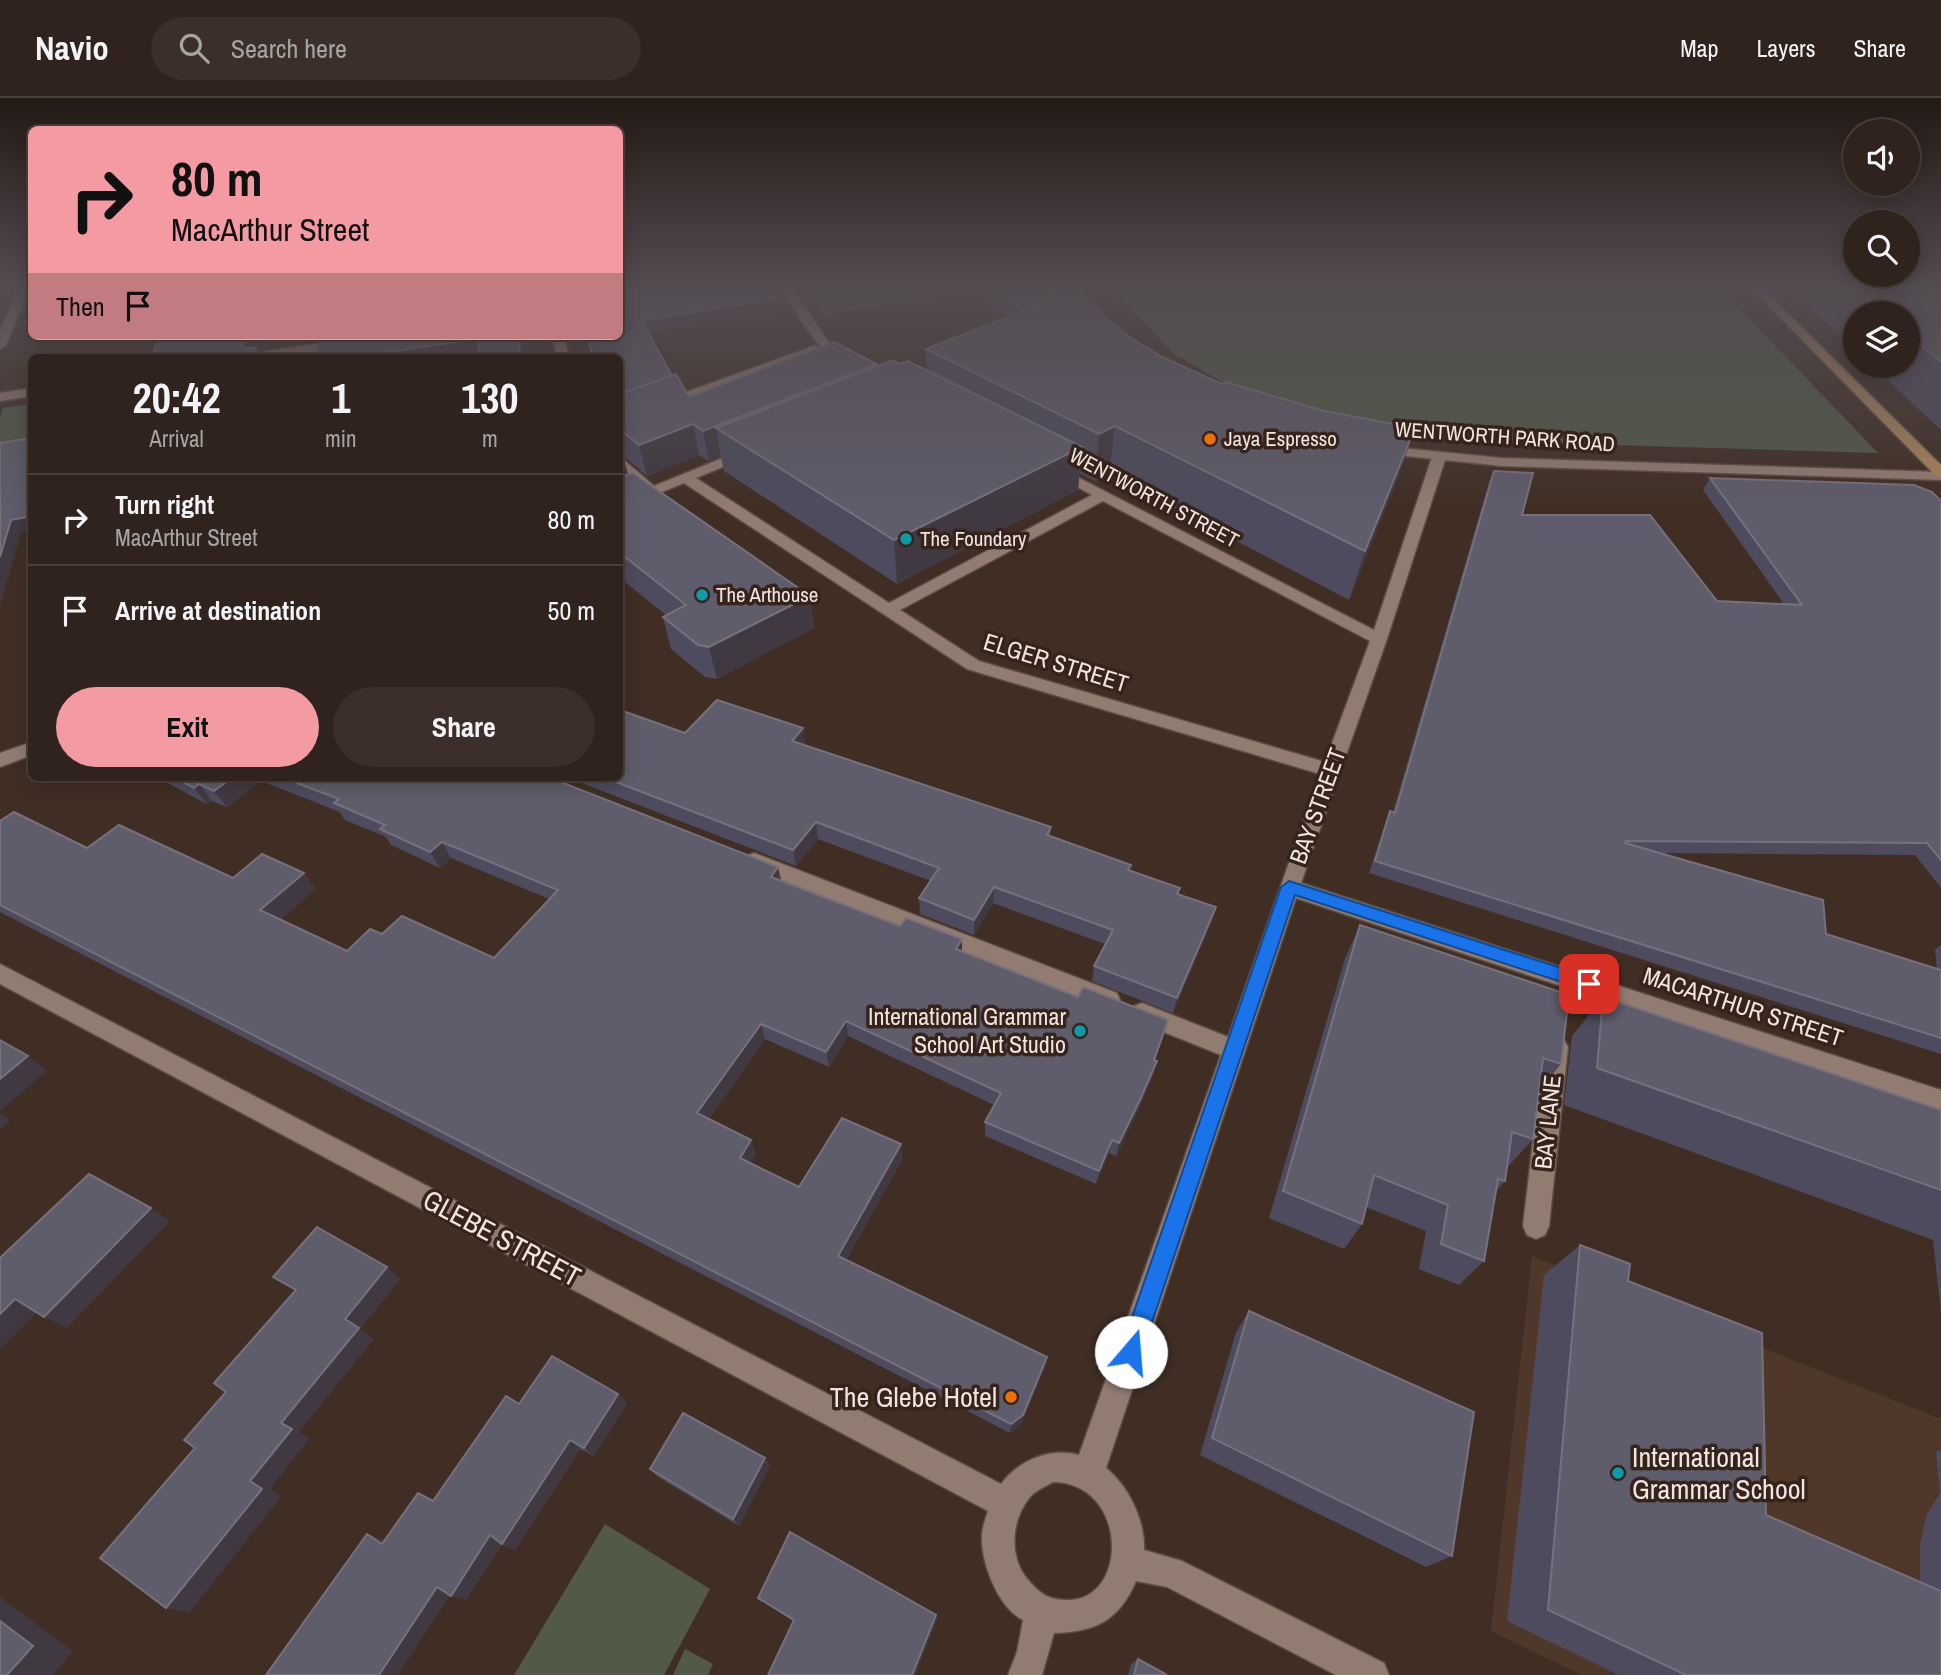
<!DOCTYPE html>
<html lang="en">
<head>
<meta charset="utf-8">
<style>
  body { margin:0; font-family:"Archivo Narrow",sans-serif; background:#3c2f29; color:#f1f3f6; height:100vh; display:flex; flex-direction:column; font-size:26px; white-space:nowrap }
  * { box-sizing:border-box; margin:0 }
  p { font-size:23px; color:#a8a4a3 }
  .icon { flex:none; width:38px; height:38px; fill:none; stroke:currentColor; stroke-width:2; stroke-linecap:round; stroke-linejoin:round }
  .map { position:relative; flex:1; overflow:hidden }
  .panel { position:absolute; left:28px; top:256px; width:595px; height:427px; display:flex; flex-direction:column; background:#30221c; border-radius:10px; box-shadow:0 4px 18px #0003,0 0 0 2px #4b3f3b }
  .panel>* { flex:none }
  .top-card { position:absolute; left:28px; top:28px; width:595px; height:214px; border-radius:10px; box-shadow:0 4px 18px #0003,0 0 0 2px #4b3f3b; background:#f49aa3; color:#111; overflow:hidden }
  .buttons { position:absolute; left:1843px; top:21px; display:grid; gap:14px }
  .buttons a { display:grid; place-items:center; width:77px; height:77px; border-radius:50%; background:#30221c; box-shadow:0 4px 18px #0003,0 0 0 2px #4b3f3b; font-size:35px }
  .pin { position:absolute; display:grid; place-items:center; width:60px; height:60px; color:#fff; margin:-30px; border-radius:14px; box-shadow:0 4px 10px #0006 }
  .me { position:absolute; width:77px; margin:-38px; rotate:18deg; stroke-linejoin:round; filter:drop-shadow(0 0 5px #0008) }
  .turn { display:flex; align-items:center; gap:24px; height:147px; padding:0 28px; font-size:32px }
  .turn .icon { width:91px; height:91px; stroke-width:2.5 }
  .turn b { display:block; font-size:49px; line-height:60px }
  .then { display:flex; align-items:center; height:66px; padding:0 28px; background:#0003; gap:14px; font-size:26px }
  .eta { display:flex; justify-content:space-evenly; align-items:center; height:119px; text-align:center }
  .eta b { font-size:42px; font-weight:700; line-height:49px }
  .action { display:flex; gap:14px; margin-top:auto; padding:14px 28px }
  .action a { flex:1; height:80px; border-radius:42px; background:#f49aa3; color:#111; font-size:28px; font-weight:700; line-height:80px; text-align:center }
  .action a+a { background:#3c2f29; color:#f1f3f6 }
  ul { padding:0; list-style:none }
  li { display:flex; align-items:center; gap:21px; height:91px; padding:0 28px; border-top:2px solid #4b3f3b }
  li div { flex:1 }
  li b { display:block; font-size:26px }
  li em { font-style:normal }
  header { display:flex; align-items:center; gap:42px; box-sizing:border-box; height:98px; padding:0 35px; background:#30221c; border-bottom:2px solid #4b3f3b }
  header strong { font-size:33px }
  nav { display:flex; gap:38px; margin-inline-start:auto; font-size:24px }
  .search { width:490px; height:63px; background:#3c2f29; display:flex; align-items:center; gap:18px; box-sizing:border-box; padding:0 24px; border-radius:38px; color:#a8a4a3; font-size:26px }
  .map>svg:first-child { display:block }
  .built { fill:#4f372a }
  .green { fill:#525947 }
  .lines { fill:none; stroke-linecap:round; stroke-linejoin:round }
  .minor-casing { stroke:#5b4c44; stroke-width:3 }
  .tertiary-casing { stroke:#5b4c44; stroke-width:3 }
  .primary-casing { stroke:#5b4c44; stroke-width:3 }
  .minor { fill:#927c71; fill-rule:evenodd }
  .tertiary { fill:#927c71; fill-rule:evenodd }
  .primary { fill:#ab855a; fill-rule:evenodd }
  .wall { fill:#4d4b5d }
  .shaded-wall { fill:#413941 }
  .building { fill:#5f5c6b; stroke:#76717d; stroke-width:2 }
  .route { fill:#1a73e8; stroke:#114b97; stroke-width:2 }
  .food-dot { fill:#e8710a; stroke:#36241c; stroke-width:2.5 }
  .culture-dot { fill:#0f9aa8; stroke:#36241c; stroke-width:2.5 }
  .labels { text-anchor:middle; stroke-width:7; stroke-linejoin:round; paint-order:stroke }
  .far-street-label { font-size:21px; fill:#f0e4de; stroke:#36241c }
  .far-poi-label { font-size:21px; fill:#f0e4de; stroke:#36241c; text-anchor:start }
  .street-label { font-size:24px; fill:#f0e4de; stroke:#36241c }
  .poi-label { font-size:24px; fill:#f0e4de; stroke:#36241c; text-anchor:end }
  .near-street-label { font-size:28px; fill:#f0e4de; stroke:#36241c }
  .near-poi-label { font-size:28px; fill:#f0e4de; stroke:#36241c; text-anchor:end }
</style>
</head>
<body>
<header>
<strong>Navio</strong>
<div class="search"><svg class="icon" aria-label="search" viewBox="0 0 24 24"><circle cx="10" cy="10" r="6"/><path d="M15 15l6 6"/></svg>Search here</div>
<nav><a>Map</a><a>Layers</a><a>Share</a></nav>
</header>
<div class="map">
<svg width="1941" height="1577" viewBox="0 0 1941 1577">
  <rect width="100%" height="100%" fill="#402e25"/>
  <polygon class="built" points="1532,1158 1941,1321 1941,1577 1581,1577 1491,1533"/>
  <g class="green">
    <polygon points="808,189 930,189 937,199 823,217"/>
    <polygon points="1110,189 1719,189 1878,355 1452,342 1381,334 1241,295 1174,256"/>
    <polygon points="31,306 31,322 23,347 0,351 0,319 3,310"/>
    <polygon points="605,1426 710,1491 664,1577 514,1577"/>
    <polygon points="685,1551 713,1566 708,1577 673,1577"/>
  </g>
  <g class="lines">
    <defs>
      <g id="minor">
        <polygon points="19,189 30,189 6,247 0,251 0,233"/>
        <path d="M780,189H791L829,245L854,258V264C823,268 795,212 780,189Z"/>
        <polygon points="368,238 397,238 391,242 279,259 250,259 256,255"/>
        <polygon points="552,238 564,238 569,259 557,259"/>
        <polygon points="814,248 818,249 818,255 620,326 620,318"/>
        <polygon points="32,290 32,298 0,303 0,295"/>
        <path d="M747,350L752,351V357L696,380L889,505L1092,397L1049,374L1047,371L1054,367L1374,532L1432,359L1434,356H1444L1446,359L1387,541L1301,785L1941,992V1014L1296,800L1106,1370C1129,1389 1145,1422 1144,1452L1182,1463L1384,1565L1389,1577H1336L1167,1489L1136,1483C1119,1523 1095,1534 1054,1535L1042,1577H1008L1017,1554L1023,1522C997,1509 980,1462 982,1435C983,1427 986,1420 988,1413L0,886V866L1001,1386C1019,1362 1050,1349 1079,1357L1221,957L1134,922L1130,915L1134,908L1142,905L1228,939L1320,676L967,571L684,385L620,411V402L643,392L620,373V362L625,363L654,388ZM1103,403L1370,543L1325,664L979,563L900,512ZM1053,1384C1128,1385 1129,1500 1070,1502C1050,1502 1042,1498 1029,1483C1008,1460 1011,1422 1030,1399C1036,1392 1045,1389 1053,1384Z"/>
        <polygon points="32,644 32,657 0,669 0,655"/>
        <polygon points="754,755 1117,895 1120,902 1117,909 1109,912 1101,909 747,768 744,763 747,758"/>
        <polygon points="1556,939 1564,942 1568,949 1549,1128 1545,1137 1536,1141 1527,1137 1523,1128 1544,949 1548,942"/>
      </g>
      <polygon id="tertiary" points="1381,348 1502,360 1941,374 1941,382 1502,368 1376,355 1376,349"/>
      <polygon id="primary" points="1750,189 1761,189 1941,367 1941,379 1936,378"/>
    </defs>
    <use href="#minor" class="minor-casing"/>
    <use href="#tertiary" class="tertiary-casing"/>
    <use href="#primary" class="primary-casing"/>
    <use href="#minor" class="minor"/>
    <use href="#tertiary" class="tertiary"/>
    <use href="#primary" class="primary"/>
  </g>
  <g class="wall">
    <polygon points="982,189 1044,189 1051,196 1100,216 1131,240 1162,259 1399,377 1349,502 1109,376 1095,383 1079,375 1078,392 897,486 724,373 721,359 709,363 699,357 647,378 627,361 623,360 628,376 810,498 814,530 717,581 705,579 671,551 663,519 666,517 626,485 620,487 620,259 592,259 585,240 568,242 566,238 620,238 776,200 778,213 649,235 672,278 689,299 878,268 900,266 927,272 926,251 1009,218 998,212"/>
    <polygon points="1787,189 1941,189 1941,332 1872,268 1908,268 1908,215 1855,215 1855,252"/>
    <polygon points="1494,373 1522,417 1717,503 1784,506 1703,392 1710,380 1941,403 1941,790 1915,757 1660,755 1826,836 1937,871 1935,852 1941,847 1941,956 1369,775 1385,726 1390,713 1393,714 1489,384"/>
    <polygon points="803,630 805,647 1051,729 1050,738 1131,767 1130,773 1180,790 1178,796 1216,809 1211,825 1173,915 1092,883 1094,868 1105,846 993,805 974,837 920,816 919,800 931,783 818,741 796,768 566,679 620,679 685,635"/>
    <polygon points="156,679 548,679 781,783 900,828 962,841 962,853 1164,937 1155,962 1157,963 1153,977 1135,1019 1116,1058 1109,1055 1096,1086 985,1038 985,1024 994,1007 848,938 829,969 765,941 709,1021 756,1056 750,1065 799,1089 903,1060 846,1162 1047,1259 1045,1269 1021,1326 1010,1335 0,814 0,723 87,750 233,780 316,791 280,822 347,853 382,836 494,860 549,801 451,760 440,770 391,747 386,739 345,722 340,714 261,683 227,709 212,703 207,706"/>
    <polygon points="1360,827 1561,966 1539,993 1533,1041 1507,1070 1505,1083 1496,1093 1484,1163 1459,1187 1419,1171 1426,1133 1366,1109 1362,1126 1344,1151 1269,1120 1345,860"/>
    <polygon points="1603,899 1941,1012 1941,1214 1933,1142 1564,1007 1572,938"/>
    <polygon points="1580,1147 1628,1183 1766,1417 1920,1484 1920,1445 1927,1416 1940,1395 1936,1354 1941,1352 1941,1577 1619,1577 1507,1523 1544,1177"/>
    <polygon points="1249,1213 1452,1458 1426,1469 1200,1357 1236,1234"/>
    <polygon points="618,1296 627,1305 594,1358 580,1351 515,1452 502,1446 466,1502 385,1443 418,1395 433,1402 519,1306"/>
    <polygon points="765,1360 770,1368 739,1428 658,1379 650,1371"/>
    <polygon points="758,1500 936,1517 937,1521 915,1577 768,1577 793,1523"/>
    <polygon points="1138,1561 1167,1577 1128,1577 1131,1566"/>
  </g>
  <g class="shaded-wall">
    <polygon points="620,189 667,189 620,197"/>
    <polygon points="776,200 778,213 645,236 642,223"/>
    <polygon points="32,224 32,234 26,225"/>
    <polygon points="258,238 266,238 264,251 257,252 260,259 254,259 241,247 249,241"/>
    <polygon points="520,238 550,238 551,245 524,249 524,259 519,259"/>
    <polygon points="567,238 584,238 585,240 568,242"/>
    <polygon points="477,241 482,255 455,259 380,259 381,255"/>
    <polygon points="877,266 879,295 716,330 721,359 709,363 703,333"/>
    <polygon points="693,326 699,357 647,378 639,347"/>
    <polygon points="1115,328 1109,376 1095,383 1099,336"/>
    <polygon points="1415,330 1399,377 1349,502 1365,453"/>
    <polygon points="1082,349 1078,392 897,486 894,442"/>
    <polygon points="622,354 630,385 620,400 620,355"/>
    <polygon points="32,418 32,433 21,435 0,508 0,459 11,422"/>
    <polygon points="620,464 626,485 620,487"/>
    <polygon points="810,498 814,530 717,581 709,549"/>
    <polygon points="803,630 805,647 795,659 792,643"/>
    <polygon points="233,679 258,679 261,683 227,709 214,693"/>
    <polygon points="199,686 212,703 207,706 194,690"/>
    <polygon points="816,724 818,741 796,768 793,752"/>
    <polygon points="442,744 451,760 440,770 430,754"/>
    <polygon points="778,769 782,786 771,779"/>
    <polygon points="304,775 316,791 273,828 260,812"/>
    <polygon points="994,789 993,805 974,837 974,822"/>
    <polygon points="1216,809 1211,825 1173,915 1177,900"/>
    <polygon points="962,841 962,857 956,851"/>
    <polygon points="1168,922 1164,937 1150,977 1154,962"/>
    <polygon points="846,923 848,938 829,969 826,954"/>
    <polygon points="761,926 765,941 703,1029 697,1015"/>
    <polygon points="28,958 47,973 0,1013 0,981"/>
    <polygon points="1157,963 1153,977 1135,1019 1116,1058 1119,1045"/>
    <polygon points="0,1015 11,1022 0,1031"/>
    <polygon points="751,1042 756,1056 745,1074 740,1060"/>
    <polygon points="1112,1042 1109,1055 1096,1086 1099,1073"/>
    <polygon points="901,1046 903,1060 841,1170 838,1158"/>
    <polygon points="151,1110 170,1123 67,1230 44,1219"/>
    <polygon points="387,1169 401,1181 360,1231 374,1241 299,1334 310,1340 270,1391 281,1399 189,1515 166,1510 250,1383 281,1325 345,1221"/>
    <polygon points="15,1201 38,1213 0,1251 0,1216"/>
    <polygon points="1047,1259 1045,1269 1021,1326 1010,1335 1011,1326"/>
    <polygon points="618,1296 627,1305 594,1358 584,1350"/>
    <polygon points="570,1342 580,1351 515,1452 502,1446"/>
    <polygon points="765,1360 770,1368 739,1428 733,1421"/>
    <polygon points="367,1436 384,1442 398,1453 382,1446"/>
    <polygon points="490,1437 503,1444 466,1502 451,1498"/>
    <polygon points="437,1489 452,1495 398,1577 379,1577"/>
    <polygon points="0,1499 73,1553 53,1577 7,1577 0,1523"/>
    <polygon points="936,1517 937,1521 915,1577 912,1577"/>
  </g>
  <g class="building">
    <polygon points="650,189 767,189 776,200 642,223 672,278 620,296 620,259 594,259 586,238 620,238 620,195"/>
    <polygon points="993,189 1044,189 1051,196 1050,197 1050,202 1024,212 999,197"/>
    <polygon points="1070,189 1075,189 1099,212 1100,216 1131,240 1162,259 1222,286 1226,284 1324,313 1415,330 1365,453 1115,328 1099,336 926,251 1056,200 1050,197"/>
    <polygon points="1853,189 1920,189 1941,201 1941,264 1908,236 1908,215 1883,215"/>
    <polygon points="32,209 32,224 26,225"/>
    <polygon points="159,238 258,238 258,240 249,241 241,247 244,250 256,250 254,259 152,259"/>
    <polygon points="339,238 520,238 519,259 481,259 477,241 381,255 380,259 317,259 318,241"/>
    <polygon points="834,244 877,266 703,333 693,326 639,347 620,331 620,322 622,321 620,315 620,296 676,276 689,299"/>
    <polygon points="893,262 900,266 908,263 1082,349 894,442 716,330"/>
    <polygon points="32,340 32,418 11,422 0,459 0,345"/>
    <polygon points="1494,373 1533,375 1522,417 1650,417 1717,503 1802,507 1710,380 1914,387 1932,394 1941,403 1941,762 1927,745 1626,743 1625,745 1823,802 1826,836 1941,872 1941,940 1375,763 1390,713 1395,715"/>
    <polygon points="633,375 810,498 709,549 698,547 663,519 686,507 620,455 620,379"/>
    <polygon points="717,602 803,630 792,643 1051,729 1047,737 1131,767 1128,772 1180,790 1177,796 1216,809 1177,900 1094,868 1113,832 994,789 974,822 919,800 939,770 816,724 793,752 603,679 620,679 620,612 685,635"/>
    <polygon points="174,679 233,679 214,693 199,686 194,690"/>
    <polygon points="281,679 548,679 778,769 771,779 900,828 906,820 962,841 956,851 1078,899 1083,889 1168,922 1154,962 1157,963 1139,1004 1119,1045 1112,1042 1099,1073 985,1024 1001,995 846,923 826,954 761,926 697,1015 751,1042 740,1060 799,1089 842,1020 901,1046 838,1158 1047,1259 1023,1317 1011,1326 0,807 0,723 14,714 87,750 119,727 233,780 262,756 304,775 260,812 347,853 370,831 382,836 402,818 494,860 558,792 442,744 430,754 380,731 385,727 334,705 339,701"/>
    <polygon points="1360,827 1569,897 1561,966 1543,960 1533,1041 1512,1034 1505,1083 1498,1081 1484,1163 1441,1146 1448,1107 1374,1077 1362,1126 1283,1093"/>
    <polygon points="1603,899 1941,1012 1941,1092 1597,970"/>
    <polygon points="0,942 28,958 0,981"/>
    <polygon points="89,1076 151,1110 44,1219 15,1201 0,1216 0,1160"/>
    <polygon points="317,1129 387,1169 345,1221 359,1230 281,1325 292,1331 250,1383 262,1391 166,1510 100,1460 195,1350 184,1342 226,1294 214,1285 296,1192 273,1179"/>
    <polygon points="1580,1147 1630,1166 1628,1183 1762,1235 1766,1417 1941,1493 1941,1577 1686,1577 1548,1512"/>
    <polygon points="1249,1213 1474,1314 1452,1458 1212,1340"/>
    <polygon points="552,1258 618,1296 584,1350 570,1342 502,1446 490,1437 451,1498 437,1489 379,1577 266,1577 367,1436 382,1446 418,1395 433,1403 506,1298 519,1306"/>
    <polygon points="683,1315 765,1360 733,1421 650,1371"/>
    <polygon points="790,1434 936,1517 912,1577 768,1577 794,1522 758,1500"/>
    <polygon points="0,1523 33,1548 7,1577 0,1577"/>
    <polygon points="1138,1561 1167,1577 1134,1577"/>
  </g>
  <linearGradient id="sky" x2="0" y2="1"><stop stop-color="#231914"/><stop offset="0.46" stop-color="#534c51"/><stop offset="1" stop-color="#534c51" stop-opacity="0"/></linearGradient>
  <rect width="1941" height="410" fill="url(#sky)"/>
  <polygon class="route" points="1289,783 1589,879 1595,881 1598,886 1595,891 1589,893 1295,797 1142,1254 1139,1261 1131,1264 1123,1261 1120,1254 1281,789"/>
  <g class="food-dot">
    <circle cx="1210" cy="341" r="7"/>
    <circle cx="1011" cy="1299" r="7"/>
  </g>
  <g class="culture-dot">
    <circle cx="906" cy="441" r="7"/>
    <circle cx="702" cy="497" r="7"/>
    <circle cx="1080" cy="933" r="7"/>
    <circle cx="1618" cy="1375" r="7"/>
  </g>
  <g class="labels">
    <g class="far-street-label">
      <text transform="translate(1505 339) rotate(4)" y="7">WENTWORTH PARK ROAD</text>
      <text transform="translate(1154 400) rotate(28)" y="7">WENTWORTH STREET</text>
    </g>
    <g class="far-poi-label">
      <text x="1224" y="348">Jaya Espresso</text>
      <text x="920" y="448">The Foundary</text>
      <text x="716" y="504">The Arthouse</text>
    </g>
    <g class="street-label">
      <text transform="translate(1056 565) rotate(17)" y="8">ELGER STREET</text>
      <text transform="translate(1318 708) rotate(-70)" y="8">BAY STREET</text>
      <text transform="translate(1743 909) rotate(18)" y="8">MACARTHUR STREET</text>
      <text transform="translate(1548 1024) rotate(-84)" y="8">BAY LANE</text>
    </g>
    <g class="poi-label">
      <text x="1066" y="927">International Grammar<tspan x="1066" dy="28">School Art Studio</tspan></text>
    </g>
    <g class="near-street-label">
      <text transform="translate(502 1140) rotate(28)" y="10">GLEBE STREET</text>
    </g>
    <g class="near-poi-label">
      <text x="997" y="1309">The Glebe Hotel</text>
      <text x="1632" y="1369" text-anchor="start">International<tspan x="1632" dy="32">Grammar School</tspan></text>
    </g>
  </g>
</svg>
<div class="buttons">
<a><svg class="icon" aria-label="sound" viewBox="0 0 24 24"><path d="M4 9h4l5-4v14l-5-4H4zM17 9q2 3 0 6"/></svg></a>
<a><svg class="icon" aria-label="search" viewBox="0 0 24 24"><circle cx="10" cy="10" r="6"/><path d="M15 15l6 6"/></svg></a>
<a><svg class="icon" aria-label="layers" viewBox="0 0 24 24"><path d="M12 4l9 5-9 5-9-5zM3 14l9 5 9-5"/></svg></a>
</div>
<div class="pin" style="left:1589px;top:886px;background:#d93025"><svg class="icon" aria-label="arrive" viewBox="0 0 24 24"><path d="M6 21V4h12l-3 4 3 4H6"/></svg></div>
<svg class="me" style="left:1131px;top:1254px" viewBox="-20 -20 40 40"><circle r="19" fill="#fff"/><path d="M0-13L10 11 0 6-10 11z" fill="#1a73e8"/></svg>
<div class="top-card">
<div class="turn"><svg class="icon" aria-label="right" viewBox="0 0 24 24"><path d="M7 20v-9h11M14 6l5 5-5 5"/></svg><div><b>80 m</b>MacArthur Street</div></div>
<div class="then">Then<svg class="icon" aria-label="arrive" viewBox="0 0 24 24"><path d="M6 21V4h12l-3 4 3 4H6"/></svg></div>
</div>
<section class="panel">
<div class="eta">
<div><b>20:42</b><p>Arrival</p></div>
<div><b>1</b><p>min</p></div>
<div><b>130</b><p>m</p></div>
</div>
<ul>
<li><svg class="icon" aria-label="right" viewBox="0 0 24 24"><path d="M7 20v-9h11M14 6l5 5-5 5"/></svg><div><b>Turn right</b><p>MacArthur Street</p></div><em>80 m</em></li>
<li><svg class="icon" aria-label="arrive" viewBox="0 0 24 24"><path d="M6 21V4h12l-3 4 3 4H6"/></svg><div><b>Arrive at destination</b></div><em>50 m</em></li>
</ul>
<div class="action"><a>Exit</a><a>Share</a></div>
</section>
</div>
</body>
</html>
